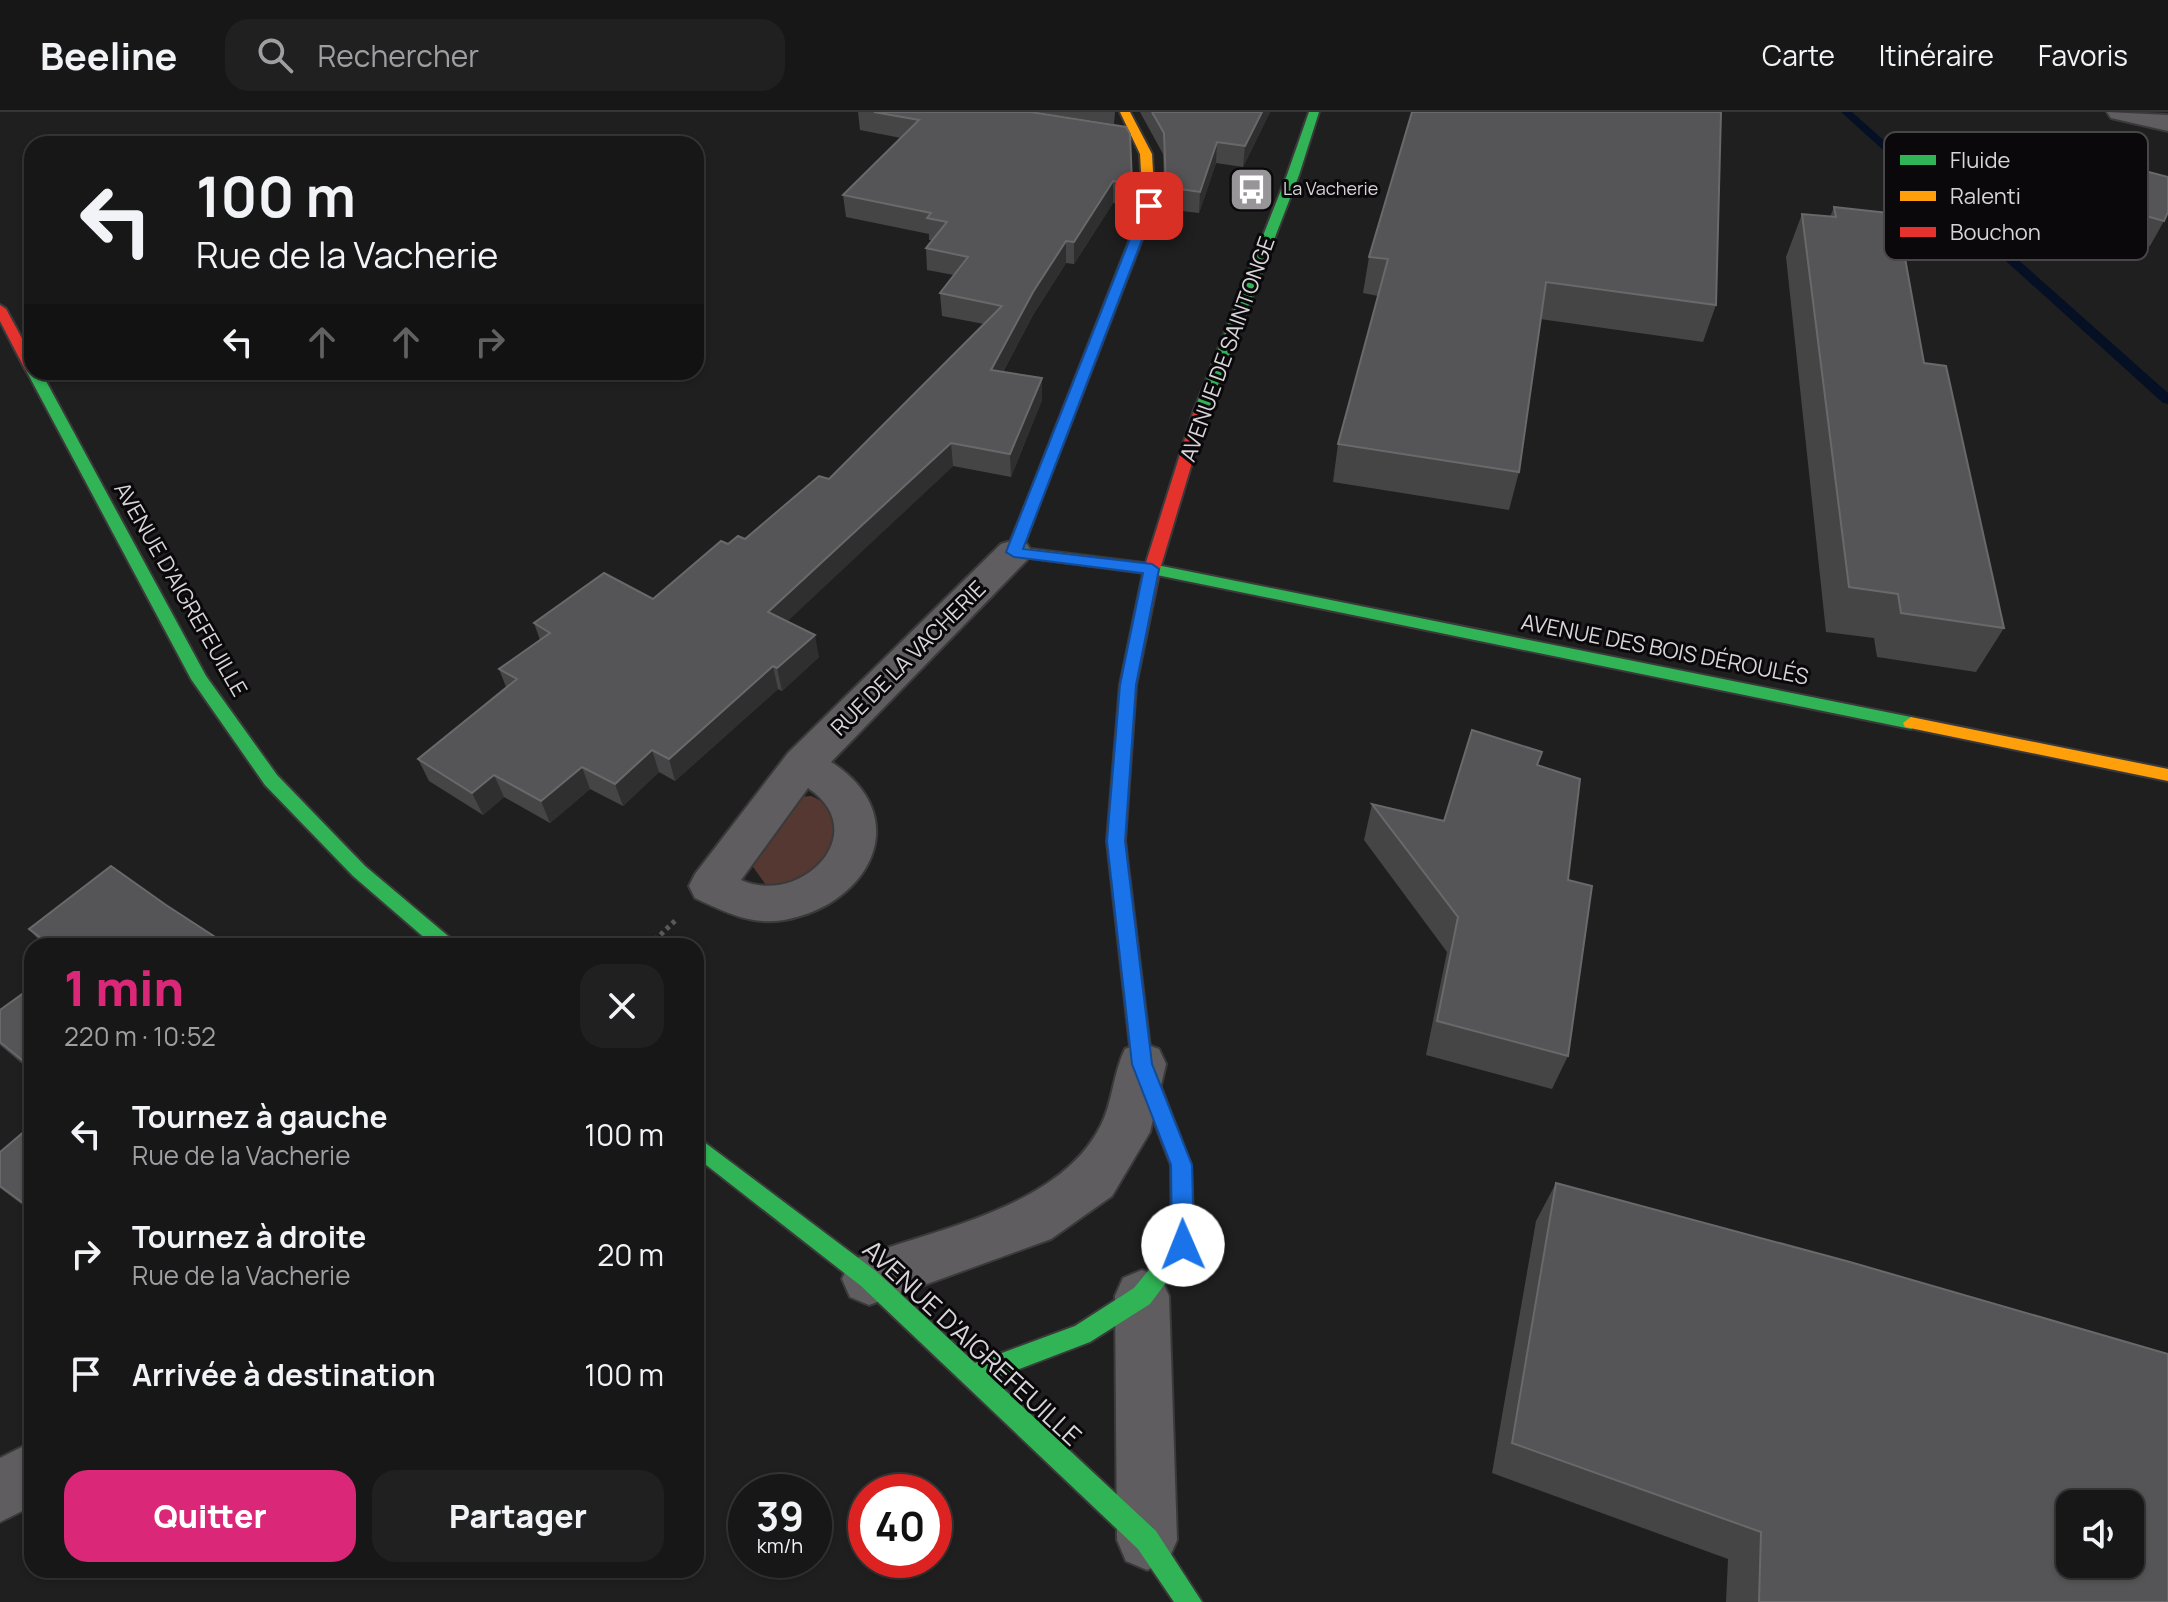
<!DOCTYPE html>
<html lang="fr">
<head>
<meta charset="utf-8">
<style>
  body { margin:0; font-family:Manrope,sans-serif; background:#212021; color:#f1f3f6; height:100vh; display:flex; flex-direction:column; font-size:30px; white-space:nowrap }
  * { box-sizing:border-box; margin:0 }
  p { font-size:26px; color:#9f9fa2 }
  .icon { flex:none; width:44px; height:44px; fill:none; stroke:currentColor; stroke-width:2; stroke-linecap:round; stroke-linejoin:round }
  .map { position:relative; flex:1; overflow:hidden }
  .sheet { position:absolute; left:24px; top:826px; width:680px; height:640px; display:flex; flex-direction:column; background:#181718; border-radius:24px; box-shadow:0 2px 6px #0004,0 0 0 2px #363637 }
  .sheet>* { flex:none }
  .top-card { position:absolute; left:24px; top:24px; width:680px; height:244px; border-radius:24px; box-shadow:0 2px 6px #0004,0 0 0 2px #363637; background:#181718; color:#f1f3f6; overflow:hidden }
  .tools { position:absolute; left:2056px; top:1378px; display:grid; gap:16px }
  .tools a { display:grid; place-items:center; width:88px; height:88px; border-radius:16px; background:#181718; box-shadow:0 2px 6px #0004,0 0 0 2px #363637; font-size:40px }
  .speed { position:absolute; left:728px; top:1362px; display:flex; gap:16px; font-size:40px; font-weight:700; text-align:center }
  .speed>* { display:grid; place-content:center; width:104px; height:104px; border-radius:50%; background:#181718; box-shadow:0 2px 6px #0004,0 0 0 2px #363637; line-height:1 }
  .speed small { font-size:20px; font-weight:400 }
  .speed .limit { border:12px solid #d22; background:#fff; color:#111 }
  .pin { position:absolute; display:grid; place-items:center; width:68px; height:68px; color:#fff; margin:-34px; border-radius:16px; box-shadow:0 4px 12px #0006 }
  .me { position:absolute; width:88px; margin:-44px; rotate:359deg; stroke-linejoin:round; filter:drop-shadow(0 0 6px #0008) }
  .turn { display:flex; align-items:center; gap:28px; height:168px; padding:0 40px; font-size:36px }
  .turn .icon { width:104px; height:104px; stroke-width:2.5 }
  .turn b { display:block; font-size:56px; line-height:68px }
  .lanes { display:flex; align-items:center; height:76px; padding:0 40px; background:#0003; justify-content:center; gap:40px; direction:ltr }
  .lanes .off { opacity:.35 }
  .round { display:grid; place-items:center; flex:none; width:84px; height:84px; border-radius:24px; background:#212021 }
  .summary { display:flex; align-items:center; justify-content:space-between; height:136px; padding:0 40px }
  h1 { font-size:48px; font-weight:800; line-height:60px; color:#db2777 }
  .button { display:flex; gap:16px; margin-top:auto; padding:16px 40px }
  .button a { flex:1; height:92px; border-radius:24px; background:#db2777; color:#fff; font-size:32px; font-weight:800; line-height:92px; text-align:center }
  .button a+a { background:#212021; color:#f1f3f6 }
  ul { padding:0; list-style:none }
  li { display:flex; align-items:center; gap:24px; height:120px; padding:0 40px }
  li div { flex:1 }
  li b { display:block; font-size:30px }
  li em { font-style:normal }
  header { display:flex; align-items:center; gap:48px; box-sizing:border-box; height:112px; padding:0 40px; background:#181718; border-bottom:2px solid #363637 }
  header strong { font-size:38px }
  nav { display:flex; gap:44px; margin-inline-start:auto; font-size:28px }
  .search { width:560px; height:72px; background:#212021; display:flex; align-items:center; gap:20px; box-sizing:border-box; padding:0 28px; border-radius:24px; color:#9f9fa2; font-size:30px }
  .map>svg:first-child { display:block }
  .green { fill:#543831 }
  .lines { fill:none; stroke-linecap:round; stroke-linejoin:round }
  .stream { fill:#051025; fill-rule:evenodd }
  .street-casing { stroke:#3b3a3b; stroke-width:4 }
  .fast-casing { stroke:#3b3a3b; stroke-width:4 }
  .slow-casing { stroke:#3b3a3b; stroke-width:4 }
  .jam-casing { stroke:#3b3a3b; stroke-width:4 }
  .path { stroke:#5a585a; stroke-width:5; stroke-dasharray:4 4; stroke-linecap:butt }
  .street { fill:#5f5d5f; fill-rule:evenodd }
  .fast { fill:#30b455; fill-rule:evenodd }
  .slow { fill:#ff9f0a; fill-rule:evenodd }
  .jam { fill:#e5322d; fill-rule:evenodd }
  .wall { fill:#454546 }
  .shaded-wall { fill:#302f30 }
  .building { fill:#555456; stroke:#69686a; stroke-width:2; fill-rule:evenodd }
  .route { fill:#1a73e8; stroke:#114b97; stroke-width:2 }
  .labels { text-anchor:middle; stroke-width:6; stroke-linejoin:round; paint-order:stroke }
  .far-poi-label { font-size:18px; fill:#d8d5d8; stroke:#0a080a; text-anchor:start }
  .street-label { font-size:22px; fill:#d8d5d8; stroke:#0a080a }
  .near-street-label { font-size:26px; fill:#d8d5d8; stroke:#0a080a }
  .key { fill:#0a080a; stroke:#484648; stroke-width:2 }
  .key-label { font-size:22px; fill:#d8d5d8 }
</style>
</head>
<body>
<header>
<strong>Beeline</strong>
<div class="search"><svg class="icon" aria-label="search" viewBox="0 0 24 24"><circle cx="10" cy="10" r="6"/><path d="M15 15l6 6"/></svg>Rechercher</div>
<nav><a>Carte</a><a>Itinéraire</a><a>Favoris</a></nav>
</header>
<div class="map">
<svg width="2168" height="1490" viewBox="0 0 2168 1490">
  <rect width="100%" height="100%" fill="#201f20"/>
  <path class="green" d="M811,684C847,697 840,749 810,765C797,771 779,772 766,773L751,752L800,685Z"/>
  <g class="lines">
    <polygon class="stream" points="1841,0 1852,0 2168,281 2168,292 2163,291"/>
    <defs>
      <g id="street">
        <polygon points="2107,0 2168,3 2168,19 2111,6"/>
        <path d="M1014,428L1027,432L1032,440L1027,448L831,650C916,704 870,793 784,808C752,814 723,799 695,786L689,774L695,762L788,641L1001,432ZM808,676C875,721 800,795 741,768Z"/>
        <path d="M1142,931L1159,937L1166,952L1150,1020L1112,1084L1051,1127L869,1193L850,1185L842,1167L850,1149C931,1117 1059,1098 1101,1013C1113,989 1113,961 1125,937Z"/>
        <polygon points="1142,1158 1161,1166 1169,1184 1177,1428 1168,1449 1147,1458 1126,1449 1117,1428 1115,1184 1123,1166"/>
        <polygon points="32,1330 32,1394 0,1410 0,1346"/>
      </g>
      <g id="fast">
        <polygon points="1309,0 1319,0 1299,63 1207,301 1200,305 1195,304 1193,301 1287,63"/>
        <polygon points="32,256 32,260 41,260 206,564 277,663 365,754 454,829 456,834 434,834 353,764 265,673 191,567 27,260"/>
        <polygon points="1031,391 1038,396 1023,436 1152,452 1911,605 1919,611 1911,617 1152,462 1009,443 1006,440 1024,396"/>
        <polygon points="1133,543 1141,549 1136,573 1125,729 1152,952 1191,1053 1194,1133 1150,1192 1090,1230 993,1267 1156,1419 1202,1490 1174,1490 1138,1437 861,1174 696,1045 696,1024 877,1160 975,1251 1075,1214 1134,1176 1172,1130 1171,1053 1132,952 1107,729 1120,573 1125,549"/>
      </g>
      <g id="slow">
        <polygon points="1120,0 1130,0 1152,42 1155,94 1038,396 1031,401 1024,396 1143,94 1140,42"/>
        <polygon points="1911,605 2168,657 2168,669 1905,615 1903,611"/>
      </g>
      <g id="jam">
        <polygon points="0,193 6,197 32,245 32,260 36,260 27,260 25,257 0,209"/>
        <polygon points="1200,297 1207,301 1160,457 1141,549 1133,555 1125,549 1144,457 1193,301"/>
      </g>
    </defs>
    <use href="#street" class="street-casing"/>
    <use href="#fast" class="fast-casing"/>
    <use href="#slow" class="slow-casing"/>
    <use href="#jam" class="jam-casing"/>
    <polyline class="path" points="631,834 657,826 677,807"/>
    <use href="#street" class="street"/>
    <use href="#fast" class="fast"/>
    <use href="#slow" class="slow"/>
    <use href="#jam" class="jam"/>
  </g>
  <g class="wall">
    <polygon points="858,0 1031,0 1132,71 1132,93 1113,91 1074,152 1066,151 1033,203 1003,260 1042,288 1011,365 953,354 787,509 819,545 782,579 778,577 675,669 659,660 623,694 590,677 550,711 504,685 483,703 429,669 418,647 506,575 499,557 540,528 534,511 653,487 728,432 745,427 829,367 984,212 942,204 940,181 954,163 927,158 926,136 932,128 929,128 929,122 846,105 843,83 901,26 860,18"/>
    <polygon points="1036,0 1115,0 1114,12"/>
    <polygon points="1140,0 1270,0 1243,55 1216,51 1199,101 1165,97 1163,42"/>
    <polygon points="2042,34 2145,59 2164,109 2150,134 2111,124 2107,131 2048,115 2052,107 2020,99 2030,59"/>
    <polygon points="1834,95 1924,251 2004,516 1976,560 1877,545 1874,526 1826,520 1786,145 1802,102 1830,105"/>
    <polygon points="1369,145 1716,193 1703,230 1540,207 1519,360 1509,398 1333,370 1338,332 1378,184 1363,181"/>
    <polygon points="1542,640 1537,654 1568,768 1568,944 1552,977 1426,943 1447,840 1364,728 1372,692 1444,709"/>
    <polygon points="166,793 229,834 44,834 29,817"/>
    <polygon points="32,875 32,960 0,933 0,898"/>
    <polygon points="32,1013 32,1100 0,1076 0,1040"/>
    <polygon points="1556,1071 2168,1490 1726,1490 1728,1447 1492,1361 1536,1109"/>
  </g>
  <g class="shaded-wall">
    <polygon points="1262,0 1270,0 1243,55 1245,34"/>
    <polygon points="1217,30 1216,51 1199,101 1200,80"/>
    <polygon points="1113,69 1113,91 1074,152 1074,130"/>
    <polygon points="1066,129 1066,151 1033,203 992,280 991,258 1033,180"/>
    <polygon points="1042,266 1042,288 1011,365 1010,342"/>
    <polygon points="951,331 953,354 773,523 768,500"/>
    <polygon points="815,523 819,545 782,579 777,556"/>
    <polygon points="773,554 778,577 675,669 669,647"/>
    <polygon points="652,638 659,660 623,694 615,672"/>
    <polygon points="582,655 590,677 550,711 541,689"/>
    <polygon points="494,663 504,685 483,703 472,681"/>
  </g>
  <g class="building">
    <polygon points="874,0 1031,0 1126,15 1130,22 1132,71 1113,69 1074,130 1066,129 1033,180 991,258 1042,266 1010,342 951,331 768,500 815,523 777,556 773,554 669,647 652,638 615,672 582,655 541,689 494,663 472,681 418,647 517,567 499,557 550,521 534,511 604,461 653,487 721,429 728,432 738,424 745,427 819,364 829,367 1002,194 940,181 968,145 926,136 947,110 927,106 931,101 843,83 919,8"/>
    <polygon points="1152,0 1262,0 1245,34 1217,30 1200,80 1166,75 1164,21"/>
    <polygon points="1412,0 1721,0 1716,193 1546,170 1519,360 1338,332 1388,147 1369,145"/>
    <polygon points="2042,34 2086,45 2090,38 2148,52 2145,59 2168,65 2168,100 2164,109 2125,98 2121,106 2061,90 2065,82 2032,74"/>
    <polygon points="1834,95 1897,102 1924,251 1946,254 2004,516 1901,501 1898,482 1849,475 1802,102 1836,105"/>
    <polygon points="1472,618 1542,640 1537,653 1580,667 1568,768 1592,774 1568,944 1437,909 1458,805 1372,692 1444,709"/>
    <polygon points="111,754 166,793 229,834 51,834 29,817"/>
    <polygon points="32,875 32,956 0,930 0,898"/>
    <polygon points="32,1013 32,1089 27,1094 0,1074 0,1040"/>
    <path d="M1556,1071L1850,1150L2168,1242V1490H1759L1761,1420L1512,1331ZM2070,1392H2130V1452H2070Z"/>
  </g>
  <polygon class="route" points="1149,91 1155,94 1023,437 1152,452 1159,457 1136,573 1125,729 1152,952 1192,1053 1194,1133 1191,1141 1183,1144 1175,1141 1172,1133 1171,1053 1132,952 1107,729 1120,573 1143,461 1014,445 1006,440 1143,94"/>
  <defs>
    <symbol id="bus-square" viewBox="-11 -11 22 22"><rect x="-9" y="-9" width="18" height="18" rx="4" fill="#989598" stroke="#0a080a"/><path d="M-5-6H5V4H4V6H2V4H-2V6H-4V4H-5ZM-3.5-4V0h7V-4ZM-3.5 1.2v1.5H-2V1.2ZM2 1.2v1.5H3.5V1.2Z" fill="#fff"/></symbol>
  </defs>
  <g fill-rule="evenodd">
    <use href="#bus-square" x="1226" y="52" width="51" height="51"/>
  </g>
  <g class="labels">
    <g class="far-poi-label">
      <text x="1283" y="83">La Vacherie</text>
    </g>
    <g class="street-label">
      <text transform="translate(1227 237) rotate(-70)" y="8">AVENUE DE SAINTONGE</text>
      <text transform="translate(181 477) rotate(60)" y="8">AVENUE D'AIGREFEUILLE</text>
      <text transform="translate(1665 537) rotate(11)" y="8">AVENUE DES BOIS DÉROULÉS</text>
      <text transform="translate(908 546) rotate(-45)" y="8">RUE DE LA VACHERIE</text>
    </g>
    <g class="near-street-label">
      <text transform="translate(972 1231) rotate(43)" y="9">AVENUE D'AIGREFEUILLE</text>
    </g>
  </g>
  <rect x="1884" y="20" width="264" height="128" rx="12" class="key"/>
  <rect x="1900" y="43" width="36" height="10" fill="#30b455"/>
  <rect x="1900" y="79" width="36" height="10" fill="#ff9f0a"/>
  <rect x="1900" y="115" width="36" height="10" fill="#e5322d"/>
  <g class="key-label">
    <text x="1950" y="56">Fluide</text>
    <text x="1950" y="92">Ralenti</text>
    <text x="1950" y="128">Bouchon</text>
  </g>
</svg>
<div class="tools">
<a><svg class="icon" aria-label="sound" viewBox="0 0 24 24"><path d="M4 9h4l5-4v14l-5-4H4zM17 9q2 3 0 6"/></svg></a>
</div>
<div class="speed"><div>39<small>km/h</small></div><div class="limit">40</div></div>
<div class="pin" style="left:1149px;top:94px;background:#d93025"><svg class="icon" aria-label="arrive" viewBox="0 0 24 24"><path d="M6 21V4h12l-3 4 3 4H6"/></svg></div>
<svg class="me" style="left:1183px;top:1133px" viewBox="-20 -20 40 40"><circle r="19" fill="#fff"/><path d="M0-13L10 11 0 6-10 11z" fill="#1a73e8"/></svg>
<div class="top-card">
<div class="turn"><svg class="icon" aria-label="left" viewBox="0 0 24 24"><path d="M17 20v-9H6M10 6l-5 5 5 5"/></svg><div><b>100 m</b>Rue de la Vacherie</div></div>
<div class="lanes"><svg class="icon" aria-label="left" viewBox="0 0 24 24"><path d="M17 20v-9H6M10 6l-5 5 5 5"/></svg><svg class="icon off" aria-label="ahead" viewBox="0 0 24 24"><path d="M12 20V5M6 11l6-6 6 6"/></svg><svg class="icon off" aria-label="ahead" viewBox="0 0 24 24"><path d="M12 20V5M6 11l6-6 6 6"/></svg><svg class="icon off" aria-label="right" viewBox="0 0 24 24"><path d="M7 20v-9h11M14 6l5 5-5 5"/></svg></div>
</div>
<section class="sheet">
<div class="summary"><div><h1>1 min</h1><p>220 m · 10:52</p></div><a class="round"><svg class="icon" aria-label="close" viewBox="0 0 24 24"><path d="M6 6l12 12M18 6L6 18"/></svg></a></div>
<ul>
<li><svg class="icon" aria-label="left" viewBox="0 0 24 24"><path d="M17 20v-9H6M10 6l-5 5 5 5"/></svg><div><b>Tournez à gauche</b><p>Rue de la Vacherie</p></div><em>100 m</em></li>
<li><svg class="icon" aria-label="right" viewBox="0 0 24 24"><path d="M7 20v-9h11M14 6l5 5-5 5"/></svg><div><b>Tournez à droite</b><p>Rue de la Vacherie</p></div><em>20 m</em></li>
<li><svg class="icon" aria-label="arrive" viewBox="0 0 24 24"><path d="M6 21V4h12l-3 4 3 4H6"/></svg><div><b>Arrivée à destination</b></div><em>100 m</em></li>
</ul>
<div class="button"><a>Quitter</a><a>Partager</a></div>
</section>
</div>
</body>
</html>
